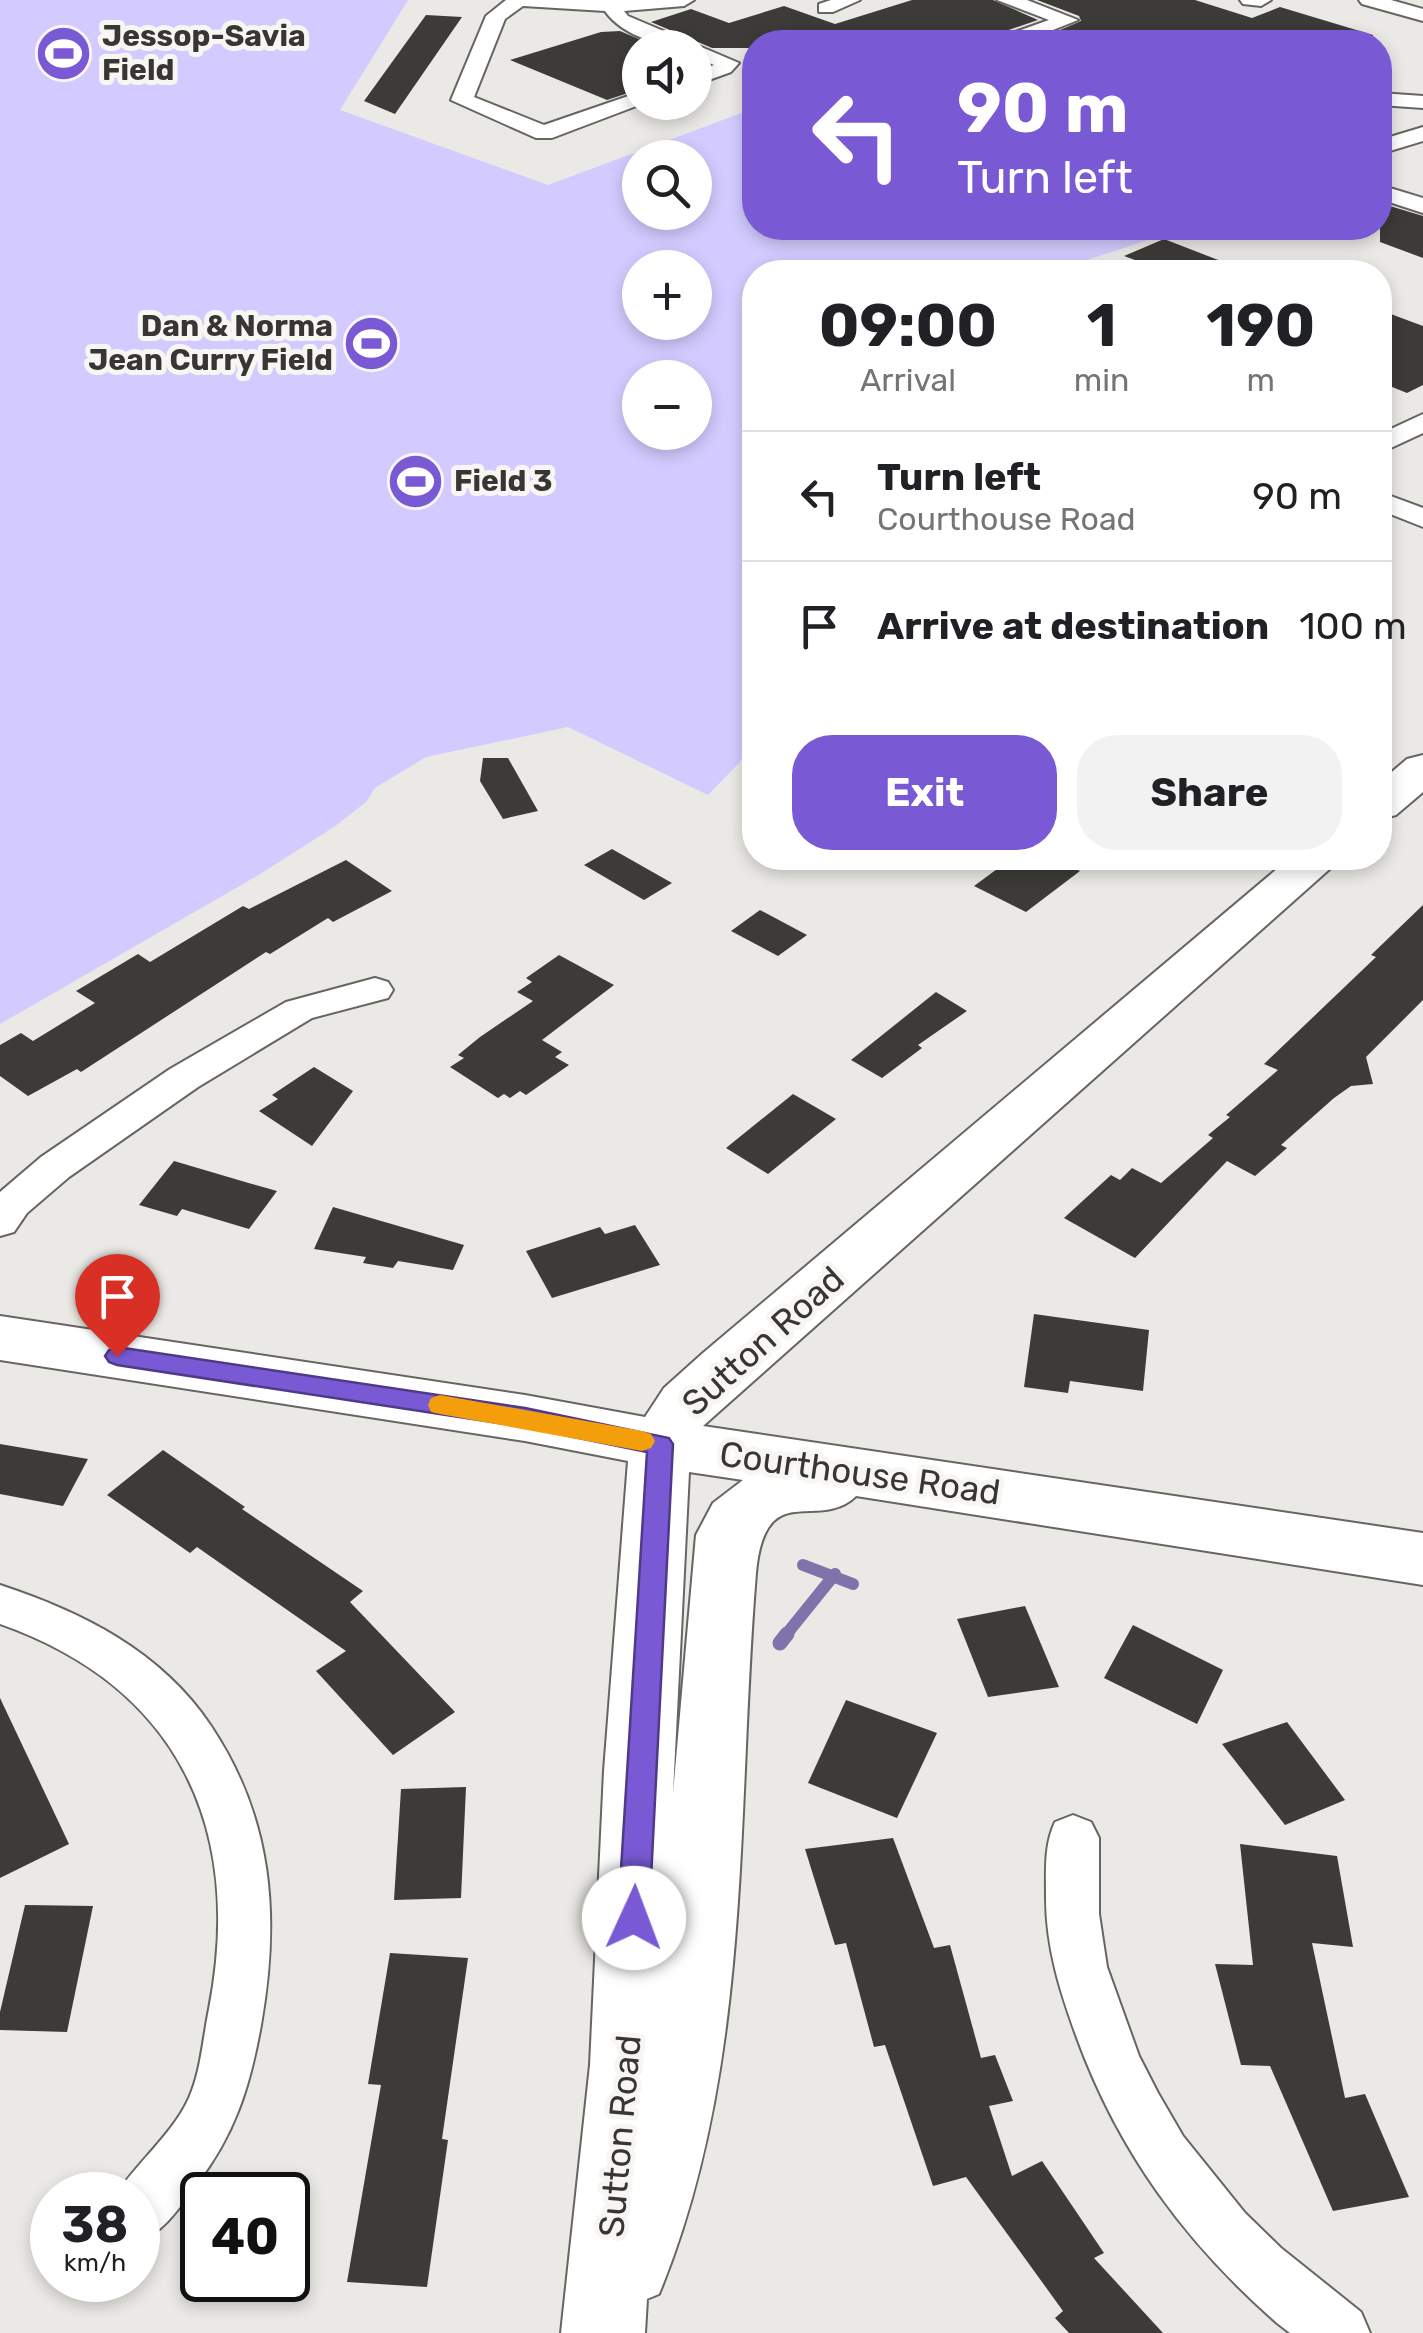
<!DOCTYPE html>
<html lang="en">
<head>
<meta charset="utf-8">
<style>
  body { margin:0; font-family:Rubik,sans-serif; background:#f2f2f2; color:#202124; height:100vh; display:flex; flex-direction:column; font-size:38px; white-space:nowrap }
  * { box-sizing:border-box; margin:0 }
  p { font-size:32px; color:#757577 }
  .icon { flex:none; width:55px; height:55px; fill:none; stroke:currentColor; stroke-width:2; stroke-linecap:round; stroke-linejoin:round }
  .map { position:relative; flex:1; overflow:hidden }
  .drawer { position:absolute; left:742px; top:260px; width:650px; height:610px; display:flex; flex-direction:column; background:#fff; border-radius:40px; box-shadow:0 5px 15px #0003 }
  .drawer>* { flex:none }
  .banner { position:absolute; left:742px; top:30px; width:650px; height:210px; border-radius:40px; box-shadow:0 5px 15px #0003; background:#7a5ad4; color:#fff; overflow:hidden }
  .fabs { position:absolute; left:622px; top:30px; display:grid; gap:20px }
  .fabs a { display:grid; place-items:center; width:90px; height:90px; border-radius:50%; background:#fff; box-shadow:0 5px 15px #0003; font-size:50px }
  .speed { position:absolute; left:30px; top:2172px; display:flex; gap:20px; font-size:50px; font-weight:700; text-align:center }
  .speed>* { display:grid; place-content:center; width:130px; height:130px; border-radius:50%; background:#fff; box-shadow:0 5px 15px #0003; line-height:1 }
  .speed small { font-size:25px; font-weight:400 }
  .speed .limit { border:5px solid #111; border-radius:15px; background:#fff; color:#111 }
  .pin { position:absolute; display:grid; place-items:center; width:85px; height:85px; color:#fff; margin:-102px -42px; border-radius:50% 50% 50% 0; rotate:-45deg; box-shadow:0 0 10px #0007 }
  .pin .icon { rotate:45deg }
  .me { position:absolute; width:110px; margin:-55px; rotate:2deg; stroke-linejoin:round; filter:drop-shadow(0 0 8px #0008) }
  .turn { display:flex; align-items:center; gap:35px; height:210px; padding:0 50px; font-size:45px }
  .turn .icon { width:130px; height:130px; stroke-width:2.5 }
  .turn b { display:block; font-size:70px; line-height:85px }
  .eta { display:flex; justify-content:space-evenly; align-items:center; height:170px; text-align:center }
  .eta b { font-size:60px; font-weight:700; line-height:70px }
  .action { display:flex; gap:20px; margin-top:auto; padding:20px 50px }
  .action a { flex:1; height:115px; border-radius:40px; background:#7a5ad4; color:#fff; font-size:40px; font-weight:700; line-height:115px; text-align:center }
  .action a+a { background:#f2f2f2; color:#202124 }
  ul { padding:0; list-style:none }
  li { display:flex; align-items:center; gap:30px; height:130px; padding:0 50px; border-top:2px solid #e0e0e0 }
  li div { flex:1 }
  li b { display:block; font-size:38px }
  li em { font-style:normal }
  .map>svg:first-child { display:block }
  .green { fill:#d3cbff; fill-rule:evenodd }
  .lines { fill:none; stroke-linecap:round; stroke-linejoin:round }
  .stream-far1 { stroke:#7e73ab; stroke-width:12 }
  .stream { stroke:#7e73ab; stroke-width:15 }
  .building { fill:#3c3b38 }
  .street-casing { stroke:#666562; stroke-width:4 }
  .secondary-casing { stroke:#666562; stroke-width:4 }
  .street { fill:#fff; fill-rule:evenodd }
  .secondary { fill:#fff; fill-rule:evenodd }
  .route { fill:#7a5ad4; stroke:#4f3a8a; stroke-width:2.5 }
  .slow { fill:#f59e0b }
  .labels { text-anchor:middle; stroke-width:10; stroke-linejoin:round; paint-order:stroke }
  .far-poi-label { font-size:30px; font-weight:bold; fill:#373635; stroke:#f8f6f3; text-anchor:start }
  .street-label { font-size:35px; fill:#373635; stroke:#f8f6f3 }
</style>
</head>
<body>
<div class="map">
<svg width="1423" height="2333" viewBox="0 0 1423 2333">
  <rect width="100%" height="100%" fill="#eae9e5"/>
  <path class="green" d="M0,0H408L340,110L548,185L755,108V228H1185L1090,259L1061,272H755V740L739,763L708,795L568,727L426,757L375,788L366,802L334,827L257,876L0,1024ZM640,158H695V212H640ZM640,268H695V322H640ZM640,378H695V432H640Z"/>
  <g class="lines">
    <g class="stream-far1">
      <polyline points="803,1565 853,1584"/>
      <polyline points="785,1636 835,1574"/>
    </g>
    <polyline class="stream" points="780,1643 787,1634"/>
  </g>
  <g class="building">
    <polygon points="912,0 993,0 1038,20 997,34 991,42 755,42 755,48 712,48 651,22 691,9 729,23 784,6 835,24"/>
    <polygon points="1037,0 1195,0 1252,18 1280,7 1373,35 1372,42 1032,42 1081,21 1079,16"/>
    <polygon points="426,15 462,17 395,114 364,101"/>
    <polygon points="620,31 660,48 640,48 640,89 607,100 510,60 601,32"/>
    <polygon points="1380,203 1423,216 1423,258 1380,242"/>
    <polygon points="1164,239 1244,270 1244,272 1168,272 1124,256"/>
    <polygon points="1380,310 1423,326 1423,385 1407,393 1380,382"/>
    <polygon points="483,758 508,758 538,811 503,819 480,781"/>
    <polygon points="612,849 672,883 644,900 584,865"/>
    <polygon points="1012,858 1052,858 1080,871 1026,912 974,886"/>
    <polygon points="346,860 392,891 333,922 328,918 270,954 266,952 81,1072 77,1069 28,1096 0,1076 0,1045 21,1033 33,1041 95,1003 76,991 138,954 150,962 243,906 249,909"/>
    <polygon points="1423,905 1423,1000 1366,1057 1373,1084 1351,1086 1334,1098 1281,1145 1287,1148 1255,1176 1227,1161 1135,1258 1064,1218 1111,1175 1120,1180 1132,1168 1161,1183 1213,1138 1208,1135 1230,1117 1226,1115 1278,1070 1264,1064 1376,957 1371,955"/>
    <polygon points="760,910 807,935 778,956 731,931"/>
    <polygon points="559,955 614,985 542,1040 562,1052 555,1057 569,1065 526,1095 520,1091 510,1098 504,1094 498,1098 450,1067 464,1058 458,1055 480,1037 533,1001 517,992 532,982 526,978"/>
    <polygon points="936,992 967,1011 918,1045 922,1048 882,1078 851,1060"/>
    <polygon points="314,1067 353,1091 312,1146 259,1111 278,1099 272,1095"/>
    <polygon points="793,1094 836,1119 768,1174 726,1148"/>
    <polygon points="174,1161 252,1184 277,1191 249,1229 182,1209 177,1216 139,1205"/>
    <polygon points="333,1207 464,1245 453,1270 398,1261 393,1268 363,1263 366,1257 314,1249"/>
    <polygon points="635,1225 660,1265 552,1298 526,1251 600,1227 605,1234"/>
    <polygon points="1034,1314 1149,1330 1143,1391 1070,1381 1068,1393 1024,1387"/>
    <polygon points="0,1444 88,1459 63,1506 0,1494"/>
    <polygon points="163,1450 245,1507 242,1509 363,1591 350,1602 455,1712 393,1755 316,1671 346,1651 197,1547 190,1553 107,1495"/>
    <polygon points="1025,1606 1059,1687 988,1697 957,1619"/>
    <polygon points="1133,1625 1223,1670 1197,1724 1104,1678"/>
    <polygon points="0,1698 69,1844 0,1878"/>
    <polygon points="846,1700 937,1733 897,1818 808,1783"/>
    <polygon points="1287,1722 1345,1800 1285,1825 1222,1744"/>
    <polygon points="466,1787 461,1898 394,1900 401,1789"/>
    <polygon points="893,1838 934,1948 950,1945 981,2058 995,2055 1013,2101 989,2106 1012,2176 1042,2161 1104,2253 1094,2258 1163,2333 1069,2333 1055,2318 1063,2311 966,2177 933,2186 885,2045 874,2047 846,1943 835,1945 805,1849"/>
    <polygon points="1240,1844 1337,1856 1353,1947 1312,1943 1345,2098 1365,2094 1409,2197 1333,2211 1270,2066 1241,2065 1215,1964 1253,1965"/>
    <polygon points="25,1905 93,1906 67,2032 0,2030 0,2012"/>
    <polygon points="390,1953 468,1958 442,2139 448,2140 427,2287 347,2282 381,2085 368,2084"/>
  </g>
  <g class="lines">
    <defs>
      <g id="street">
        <path d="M506,0H694L684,6L624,11L628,16L739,63L731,72L695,85V72L714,65L695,57V48C665,48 623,37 605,11L523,6L505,19L474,97L544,125L640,92V102H647L552,138H536L451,100L486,16Z"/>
        <polygon points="831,0 860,0 833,12 819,12 819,4"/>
        <polygon points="997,0 1027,0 1078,20 1023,42 995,42 998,38 1049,20"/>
        <polygon points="1240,0 1271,0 1261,6 1243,4"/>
        <polygon points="1359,0 1391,0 1423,9 1423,21 1362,4"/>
        <polygon points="1380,93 1423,96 1423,108 1380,105"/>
        <polygon points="1423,127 1423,141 1380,154 1380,140"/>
        <polygon points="1380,185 1423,198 1423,213 1380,199"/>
        <polygon points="1423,414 1423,433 1380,453 1380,434"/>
        <polygon points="1380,492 1423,508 1423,527 1380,510"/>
        <polygon points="375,978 388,982 393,990 388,998 312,1018 198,1087 69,1177 27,1213 14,1232 0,1236 0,1192 41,1157 170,1069 286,1002"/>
        <path d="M0,1585C82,1612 161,1651 211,1726C273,1819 280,1917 261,2025C250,2086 235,2135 196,2185C179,2208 165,2231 138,2242V2195H116C138,2161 172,2135 189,2098C201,2071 203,2038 209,2009C244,1829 179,1687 0,1624Z"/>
        <path d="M1073,1815L1091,1822L1099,1838V1914L1107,1967L1139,2056L1158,2093L1183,2136L1245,2213L1281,2248L1361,2312L1370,2333H1290L1277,2323C1186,2243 1119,2153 1077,2038C1060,1991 1046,1948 1046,1897C1046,1871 1044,1845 1055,1822Z"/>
      </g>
      <g id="secondary">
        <polygon points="1423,755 1423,792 1396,815 1380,819 1380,782 1407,759"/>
        <path d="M1290,858H1342L703,1426L1423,1533V1585L856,1496C818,1533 765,1476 756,1573C736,1814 753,2066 659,2294L647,2299L645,2333H561L590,2065L604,1771L628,1461L525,1441L0,1360V1316L525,1395L645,1417L664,1388L703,1353ZM689,1472L743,1480L713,1503L696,1535L673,1793Z"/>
      </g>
    </defs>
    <use href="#street" class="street-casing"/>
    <use href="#secondary" class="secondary-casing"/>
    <use href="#street" class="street"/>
    <use href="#secondary" class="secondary"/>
  </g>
  <polygon class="route" points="117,1347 525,1408 669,1438 673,1444 649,1918 644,1928 634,1932 623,1928 618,1918 647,1452 525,1427 117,1365 109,1362 105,1356 109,1350"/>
  <polygon class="slow" points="440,1395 642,1431 651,1434 655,1441 651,1448 642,1451 440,1414 431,1412 428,1405 431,1398"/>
  <defs>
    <symbol id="stadium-disc" viewBox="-11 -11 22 22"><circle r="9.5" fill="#7a5ad4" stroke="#f8f6f3"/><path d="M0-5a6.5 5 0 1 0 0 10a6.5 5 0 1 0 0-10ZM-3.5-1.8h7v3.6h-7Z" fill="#fff"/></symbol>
  </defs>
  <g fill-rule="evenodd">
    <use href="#stadium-disc" x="32" y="22" width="63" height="63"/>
    <use href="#stadium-disc" x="340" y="312" width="63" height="63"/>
    <use href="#stadium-disc" x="384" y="450" width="63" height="63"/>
  </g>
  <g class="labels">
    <g class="far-poi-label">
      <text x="102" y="46">Jessop-Savia<tspan x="102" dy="34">Field</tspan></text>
      <text x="333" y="336" text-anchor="end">Dan &amp; Norma<tspan x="333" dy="34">Jean Curry Field</tspan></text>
      <text x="454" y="491">Field 3</text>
    </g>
    <g class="street-label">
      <text transform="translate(763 1341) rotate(-42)" y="12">Sutton Road</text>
      <text transform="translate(860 1473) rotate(8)" y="12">Courthouse Road</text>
      <text transform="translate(620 2136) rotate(-85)" y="12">Sutton Road</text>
    </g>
  </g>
</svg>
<div class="fabs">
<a><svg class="icon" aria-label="sound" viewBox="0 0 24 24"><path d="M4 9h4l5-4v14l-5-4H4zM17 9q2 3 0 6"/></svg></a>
<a><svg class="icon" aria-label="search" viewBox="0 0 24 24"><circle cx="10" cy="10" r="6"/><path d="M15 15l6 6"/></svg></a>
<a>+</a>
<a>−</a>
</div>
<div class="speed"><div>38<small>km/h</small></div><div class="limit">40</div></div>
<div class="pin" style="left:117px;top:1356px;background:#d93025"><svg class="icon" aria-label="arrive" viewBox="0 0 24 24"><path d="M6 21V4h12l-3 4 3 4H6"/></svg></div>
<svg class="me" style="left:634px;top:1918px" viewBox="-20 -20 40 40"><circle r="19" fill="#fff"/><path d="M0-13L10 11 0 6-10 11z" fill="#7a5ad4"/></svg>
<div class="banner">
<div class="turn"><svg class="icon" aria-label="left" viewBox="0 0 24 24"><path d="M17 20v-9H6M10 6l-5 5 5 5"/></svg><div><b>90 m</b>Turn left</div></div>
</div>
<section class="drawer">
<div class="eta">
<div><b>09:00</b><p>Arrival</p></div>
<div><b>1</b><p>min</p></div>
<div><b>190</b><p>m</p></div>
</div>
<ul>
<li><svg class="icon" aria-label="left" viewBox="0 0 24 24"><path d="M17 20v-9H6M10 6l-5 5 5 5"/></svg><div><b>Turn left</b><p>Courthouse Road</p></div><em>90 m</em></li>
<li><svg class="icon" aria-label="arrive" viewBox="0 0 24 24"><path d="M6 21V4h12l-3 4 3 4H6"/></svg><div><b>Arrive at destination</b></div><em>100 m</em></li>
</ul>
<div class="action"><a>Exit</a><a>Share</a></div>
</section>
</div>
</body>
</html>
